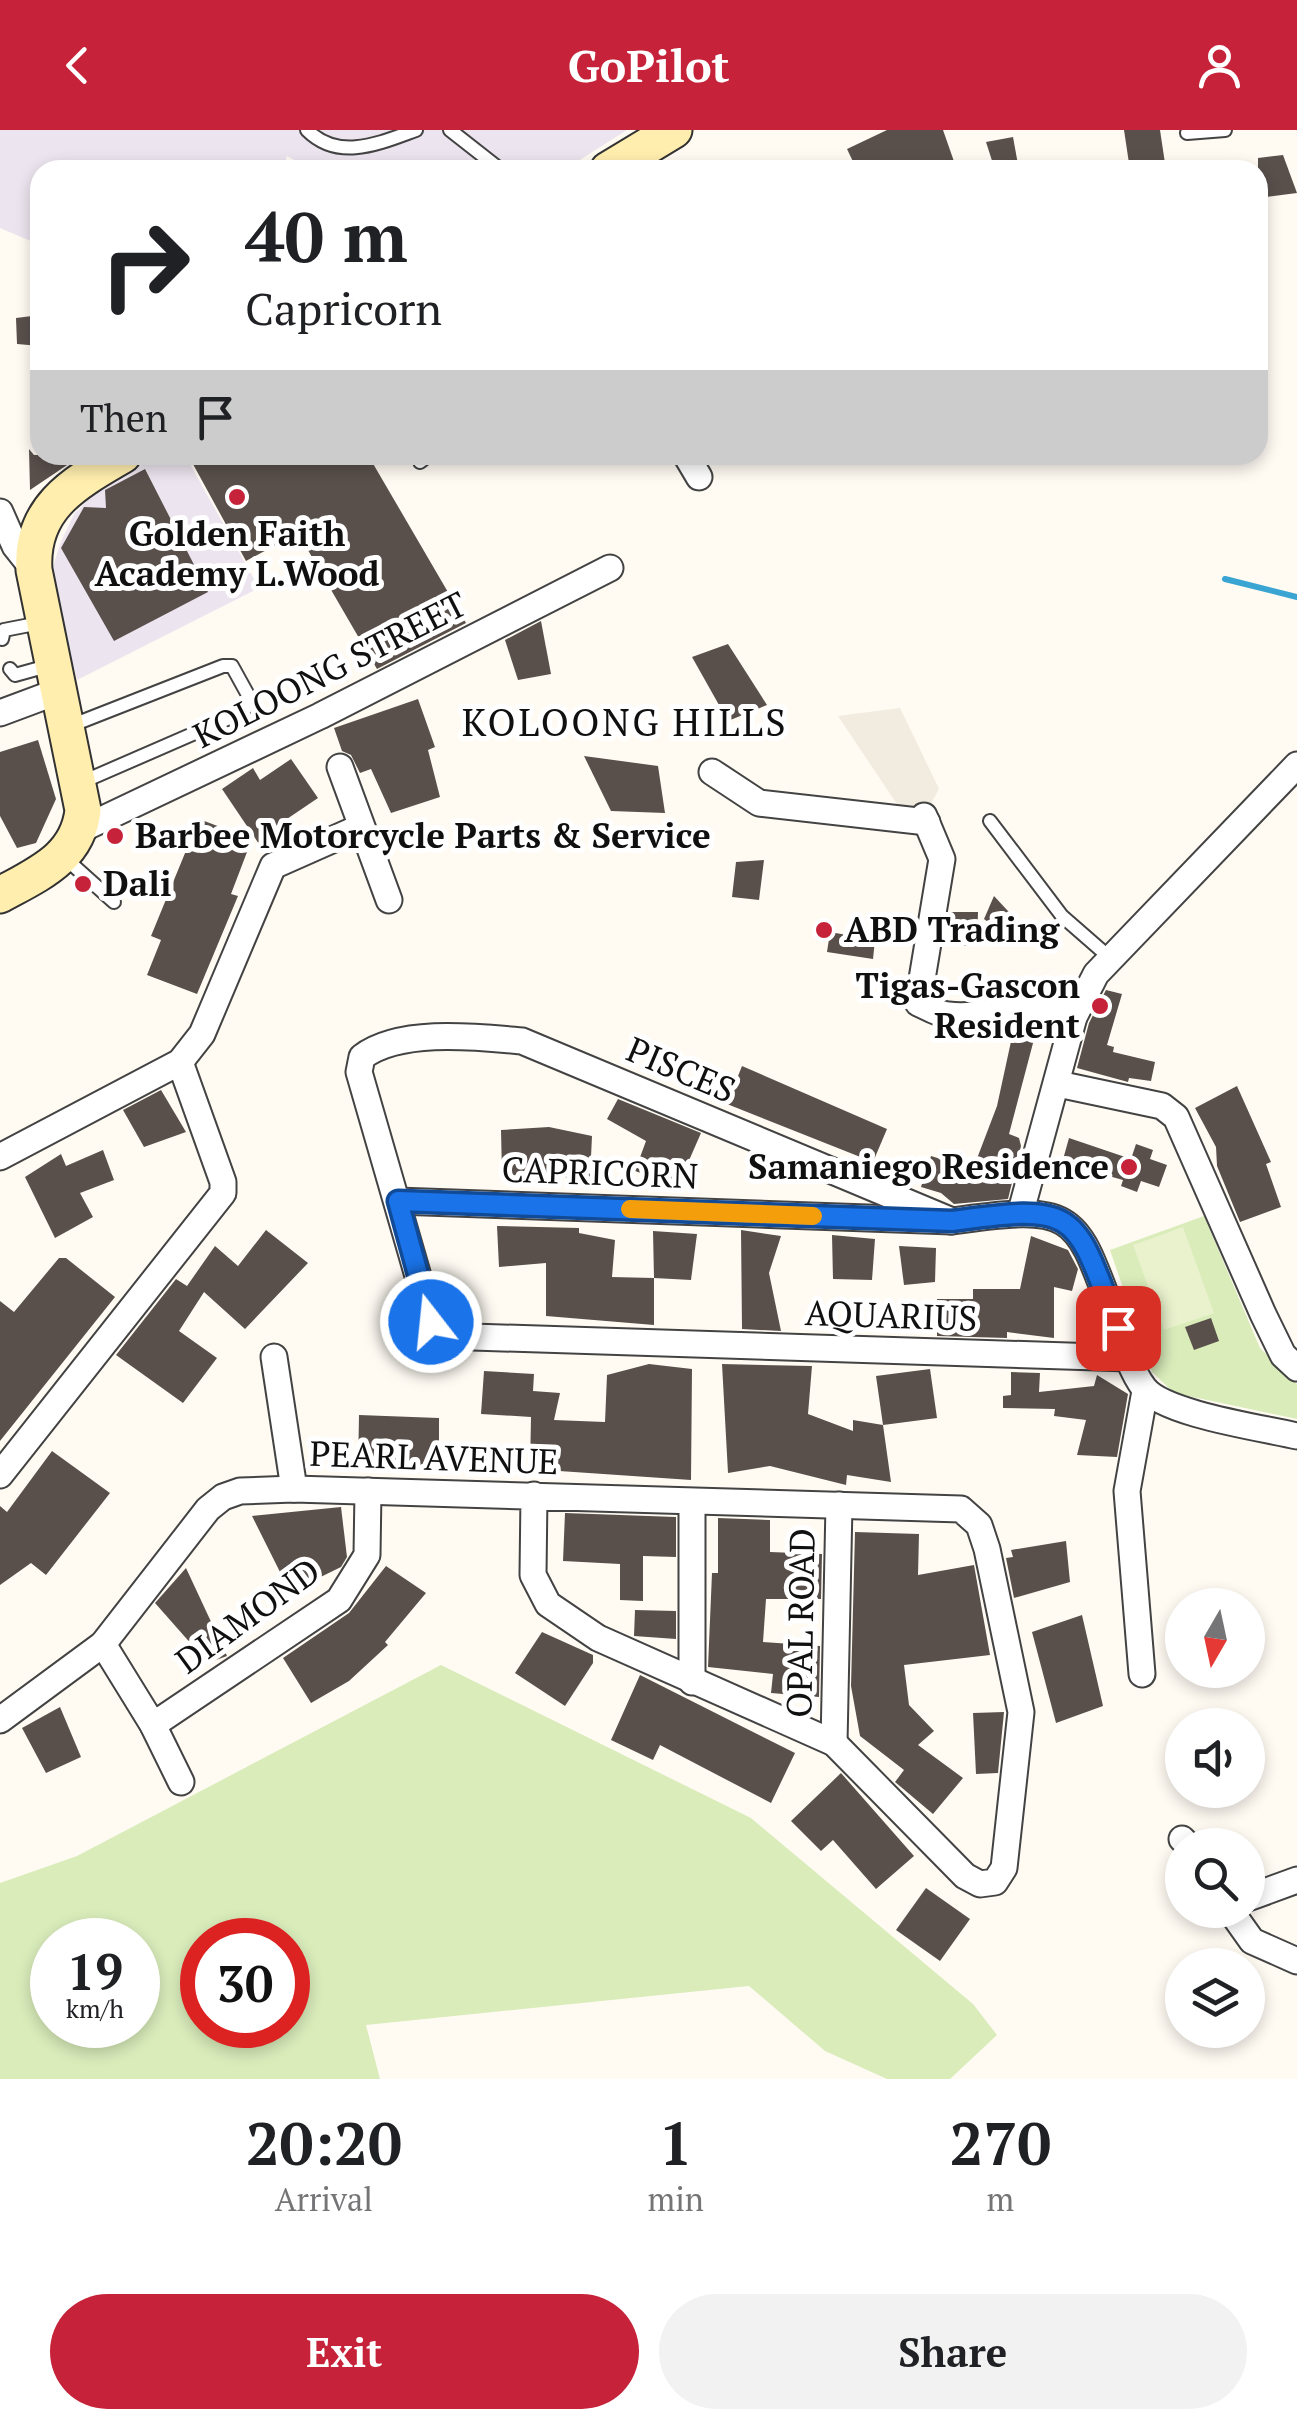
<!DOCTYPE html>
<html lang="en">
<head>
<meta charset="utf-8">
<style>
  body { margin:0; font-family:"PT Serif",serif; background:#f2f2f2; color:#202124; height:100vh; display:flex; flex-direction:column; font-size:38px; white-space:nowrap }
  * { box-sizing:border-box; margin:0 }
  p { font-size:32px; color:#757577 }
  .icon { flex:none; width:55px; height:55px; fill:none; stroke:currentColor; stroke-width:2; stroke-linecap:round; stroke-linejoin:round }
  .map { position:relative; height:1949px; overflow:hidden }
  .details { display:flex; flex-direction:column; background:#fff; flex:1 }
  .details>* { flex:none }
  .banner { position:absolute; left:30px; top:30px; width:1238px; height:305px; border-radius:30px; box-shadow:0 5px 15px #0003; background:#fff; color:#202124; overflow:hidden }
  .needle { width:65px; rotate:189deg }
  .fabs { position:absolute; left:1165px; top:1458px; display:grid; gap:20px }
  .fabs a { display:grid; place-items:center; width:100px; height:100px; border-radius:50%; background:#fff; box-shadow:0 5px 15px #0003; font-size:50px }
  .speed { position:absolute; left:30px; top:1788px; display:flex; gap:20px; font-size:50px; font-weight:700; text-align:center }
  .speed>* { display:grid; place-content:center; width:130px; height:130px; border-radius:50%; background:#fff; box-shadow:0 5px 15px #0003; line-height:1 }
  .speed small { font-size:25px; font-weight:400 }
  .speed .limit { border:15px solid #d22; background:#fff; color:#111 }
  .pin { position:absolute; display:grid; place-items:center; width:85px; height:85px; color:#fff; margin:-42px; border-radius:20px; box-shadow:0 5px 15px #0006 }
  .me { position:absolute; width:110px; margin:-55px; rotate:344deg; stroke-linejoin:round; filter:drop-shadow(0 0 8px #0008) }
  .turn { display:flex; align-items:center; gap:35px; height:210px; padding:0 50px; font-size:45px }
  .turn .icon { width:130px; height:130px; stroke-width:2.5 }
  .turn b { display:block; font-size:70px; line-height:85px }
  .then { display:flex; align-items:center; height:95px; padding:0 50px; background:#0003; gap:20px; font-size:38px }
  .eta { display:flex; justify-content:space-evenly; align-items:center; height:170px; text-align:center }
  .eta b { font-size:60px; font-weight:700; line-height:70px }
  .primary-button { display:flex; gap:20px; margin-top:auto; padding:20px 50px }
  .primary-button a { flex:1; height:115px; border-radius:60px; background:#c62239; color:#fff; font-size:40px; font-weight:700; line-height:115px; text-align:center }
  .primary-button a+a { background:#f2f2f2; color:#202124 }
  header { display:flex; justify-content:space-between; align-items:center; height:130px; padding:0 50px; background:#c62239; color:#fff; font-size:45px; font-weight:700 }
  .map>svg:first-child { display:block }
  .industrial { fill:#ece4ee }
  .green { fill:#d9ecba; fill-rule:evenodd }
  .pitch { fill:#e9f2cc }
  .plaza { fill:#f1ebe0 }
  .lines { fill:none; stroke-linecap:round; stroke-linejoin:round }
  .stream { stroke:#3aa4d2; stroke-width:6 }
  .building { fill:#59504c }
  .lane-casing { stroke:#434343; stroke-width:16 }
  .street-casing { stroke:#434343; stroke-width:29 }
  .secondary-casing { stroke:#323232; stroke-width:39 }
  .lane { stroke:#fff; stroke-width:12 }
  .street { stroke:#fff; stroke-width:25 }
  .secondary { stroke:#ffeeae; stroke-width:35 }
  .route-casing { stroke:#114b97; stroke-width:25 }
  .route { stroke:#1a73e8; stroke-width:18 }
  .slow { stroke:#f59e0b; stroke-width:18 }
  .poi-dot { fill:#c62239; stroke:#fff; stroke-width:4 }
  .labels { text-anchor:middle; stroke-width:10; stroke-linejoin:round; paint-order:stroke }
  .poi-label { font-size:35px; font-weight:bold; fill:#101010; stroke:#fff; text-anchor:start }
  .street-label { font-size:35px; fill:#101010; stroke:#fff }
  .neighbourhood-label { font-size:38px; letter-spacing:2.5px; fill:#101010; stroke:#fff }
</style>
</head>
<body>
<header><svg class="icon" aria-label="back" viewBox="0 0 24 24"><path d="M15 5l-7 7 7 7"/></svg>GoPilot<svg class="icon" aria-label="person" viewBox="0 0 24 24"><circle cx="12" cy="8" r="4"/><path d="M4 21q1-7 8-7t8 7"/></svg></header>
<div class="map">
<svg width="1297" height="1949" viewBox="0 0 1297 1949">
  <rect width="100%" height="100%" fill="#fffbf3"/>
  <g class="industrial">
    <polygon points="0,0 627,0 564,40 312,40 287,26 283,40 40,40 40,115 0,98"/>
    <polygon points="159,325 185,325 259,458 77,550 54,459 53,437 60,414 74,384 97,361"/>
  </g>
  <g class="green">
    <polygon points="1204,1086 1260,1218 1297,1254 1297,1289 1174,1263 1152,1242 1110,1120"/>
    <path d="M441,1535L751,1688L973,1874L997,1905L950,1949H887L825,1921L749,1856L366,1895L380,1949H0V1753L77,1726ZM52,1810H138V1895H52ZM202,1810H288V1895H202Z"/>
  </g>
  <polygon class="pitch" points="1183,1097 1214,1183 1164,1200 1133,1115"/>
  <polygon class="plaza" points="900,578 939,659 924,686 897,674 838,586"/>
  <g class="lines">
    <polyline class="stream" points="1225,449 1297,467"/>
  </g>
  <g class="building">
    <polygon points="887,0 943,0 957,40 857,40 847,19"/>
    <polygon points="1124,0 1160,0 1166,40 1130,40"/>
    <polygon points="1013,7 1019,40 995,40 986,12"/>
    <polygon points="1283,25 1297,63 1258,68 1258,28"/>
    <polygon points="40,185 40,216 17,214 16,188"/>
    <polygon points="29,319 34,325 82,325 30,360"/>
    <polygon points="188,325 368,325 466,493 377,539 298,403 246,431"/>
    <polygon points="145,339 208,462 114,511 61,418 84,377 106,378 105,360"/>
    <polygon points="541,491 551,544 518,550 505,510"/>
    <polygon points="728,514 767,575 728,591 692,527"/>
    <polygon points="418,569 435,617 428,620 440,667 391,683 371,639 360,643 351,625 342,621 334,598"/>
    <polygon points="38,610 56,669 36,713 17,718 0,686 0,622"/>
    <polygon points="584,626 658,636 665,683 611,681"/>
    <polygon points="291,629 318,668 281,693 288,703 263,720 222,659 253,638 260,650"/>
    <polygon points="199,689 252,709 231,764 238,766 197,864 147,845 161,810 151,806"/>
    <polygon points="764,730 759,770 732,767 736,732"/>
    <polygon points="994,766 1022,796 1012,810 984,789"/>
    <polygon points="950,782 978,782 977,816 953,815"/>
    <polygon points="830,802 875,810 873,829 827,822"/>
    <polygon points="1106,860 1122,864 1107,915 1114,917 1113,922 1155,932 1151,951 1129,948 1128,952 1077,938 1089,893"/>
    <polygon points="1015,893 1037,898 1009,1004 1019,1008 1021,1016 1008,1069 954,1074 941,1063 921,1057 931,1026 973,1039 997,976"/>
    <polygon points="742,936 887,999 873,1032 727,974"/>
    <polygon points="1237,956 1271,1032 1266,1034 1281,1077 1240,1092 1217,1036 1216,1017 1195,978"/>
    <polygon points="161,960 186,1002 144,1017 123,980"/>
    <polygon points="618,969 701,1003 680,1051 660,1050 635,1041 646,1011 607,989"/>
    <polygon points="549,997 592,1006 590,1048 502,1045 501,1000"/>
    <polygon points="1069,1008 1131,1029 1136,1014 1153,1020 1150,1029 1167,1035 1159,1057 1141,1051 1137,1062 1121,1056 1123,1050 1062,1033"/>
    <polygon points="103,1020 114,1050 80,1063 93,1087 55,1108 25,1047 61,1024 66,1036"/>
    <polygon points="497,1096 579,1098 579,1103 615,1110 612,1147 654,1148 654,1195 546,1186 546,1133 499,1137"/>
    <polygon points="266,1100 308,1133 245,1199 204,1162 179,1201 217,1228 183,1273 116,1225 176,1149 187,1156 215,1116 238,1136"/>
    <polygon points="741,1100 781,1106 769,1143 781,1201 742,1199"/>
    <polygon points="653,1101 697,1104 691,1150 654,1148"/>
    <polygon points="832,1105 875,1109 872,1150 833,1149"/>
    <polygon points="1031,1106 1068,1120 1078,1139 1072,1161 1054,1157 1054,1208 1007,1202 1007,1208 937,1206 937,1169 973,1169 973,1159 1020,1159"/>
    <polygon points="899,1116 936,1118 935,1152 904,1155"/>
    <polygon points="59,1128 66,1128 115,1167 0,1311 0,1171 14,1182"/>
    <polygon points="1211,1188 1219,1211 1194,1220 1185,1197"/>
    <polygon points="649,1234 692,1239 691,1350 530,1339 531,1287 481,1284 484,1241 534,1244 533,1261 560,1263 554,1290 605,1292 607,1245"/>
    <polygon points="722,1234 812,1236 808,1284 853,1301 853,1290 883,1295 891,1352 847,1345 846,1355 770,1336 728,1343"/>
    <polygon points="930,1239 937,1288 883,1295 876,1246"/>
    <polygon points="1011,1242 1040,1243 1039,1262 1094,1256 1097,1245 1128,1264 1117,1327 1077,1325 1086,1290 1054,1286 1055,1279 1003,1278 1003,1266 1011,1265"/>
    <polygon points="359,1285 439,1288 439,1343 358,1340"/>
    <polygon points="52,1321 110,1363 46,1445 31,1433 0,1455 0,1376 7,1382"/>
    <polygon points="341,1377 347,1427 341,1437 290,1462 252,1386"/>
    <polygon points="565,1383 676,1387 676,1427 643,1426 643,1471 620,1470 620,1434 563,1431"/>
    <polygon points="718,1388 770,1390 770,1422 822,1424 821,1469 766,1469 763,1512 820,1516 819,1567 771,1563 773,1544 708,1537 712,1443 718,1443"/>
    <polygon points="855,1402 919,1404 918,1445 974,1435 990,1525 904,1535 909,1575 934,1601 918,1615 963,1648 933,1684 895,1652 904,1640 860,1606 851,1556"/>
    <polygon points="1066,1411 1070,1452 1014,1468 1006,1428 1013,1427 1011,1420"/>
    <polygon points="386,1436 426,1463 385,1512 388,1515 349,1551 311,1573 283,1528 349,1483"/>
    <polygon points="186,1438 227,1526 208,1533 155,1473"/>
    <polygon points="635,1480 676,1481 676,1509 634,1506"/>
    <polygon points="1082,1485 1103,1576 1056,1593 1032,1502"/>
    <polygon points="542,1502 593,1525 593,1533 565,1576 515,1543"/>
    <polygon points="640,1545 795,1623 771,1673 660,1615 653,1630 611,1610"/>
    <polygon points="60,1577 81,1627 46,1643 22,1598"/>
    <polygon points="1004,1582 998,1643 976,1644 973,1583"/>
    <polygon points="841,1643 914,1726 876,1759 833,1710 821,1721 791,1691"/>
    <polygon points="926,1758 970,1789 940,1831 896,1800"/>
  </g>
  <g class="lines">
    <defs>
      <g id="lane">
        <path d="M307,0C339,32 380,13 416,0"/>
        <polyline points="450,0 501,40"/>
        <polyline points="1187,3 1225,0"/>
        <polyline points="420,332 429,325"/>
        <polyline points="2,509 4,500 40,493"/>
        <polyline points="10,539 15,545 51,535"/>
        <polyline points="70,596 223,536 232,536 248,565 247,577 234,586 80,653"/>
        <polyline points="990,691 1062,786 1109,827"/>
        <polyline points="65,728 114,772"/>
      </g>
      <g id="street">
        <polyline points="686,325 699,347"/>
        <polyline points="0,382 15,416 34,440"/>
        <polyline points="0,583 59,561"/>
        <polyline points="340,637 389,770"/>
        <polyline points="712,642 759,673 927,692"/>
        <path d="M924,686L942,729L918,873C927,877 938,884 948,885C997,891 1023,859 1074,887"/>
        <polyline points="80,700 320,586 610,438"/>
        <polyline points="1058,954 1162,976 1176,987 1263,1184 1283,1225 1297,1238"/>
        <polyline points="0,1027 180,932 202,904 273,736 361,697"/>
        <path d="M397,1071L952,1091C1083,1072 1075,1085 1119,1201C1125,1220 1132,1242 1144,1258C1164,1284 1263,1298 1297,1306"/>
        <polyline points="1021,1081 1074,887 1096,844 1297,635"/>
        <path d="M952,1091L522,911C477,907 400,898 362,927L359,942L431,1191L442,1206L1129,1228"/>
        <polyline points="274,1227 294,1359"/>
        <polyline points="0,1345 223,1063 223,1052 180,932"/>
        <polyline points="103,1514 153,1595 181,1652"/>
        <polyline points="1142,1544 1127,1361 1145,1261"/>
        <polyline points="692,1552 692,1374"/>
        <polyline points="0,1590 103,1514 208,1379 223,1367 240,1361 294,1359 961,1379 979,1395 987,1419 1021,1582 1004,1738 995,1752 980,1754 965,1746 834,1613 598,1508 548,1474 533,1445 534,1365"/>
        <polyline points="153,1595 339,1470 367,1425 368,1361"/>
        <polyline points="834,1613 839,1375"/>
        <polyline points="1182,1709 1188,1715"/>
        <polyline points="1248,1768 1297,1750"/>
        <polyline points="1230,1780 1252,1811 1297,1831"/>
      </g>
      <g id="secondary">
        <polyline points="608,40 674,0"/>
        <path d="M0,765C38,744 78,728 83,680L34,440C30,377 75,353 123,325"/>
      </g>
    </defs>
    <use href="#lane" class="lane-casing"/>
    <use href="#street" class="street-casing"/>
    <use href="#secondary" class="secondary-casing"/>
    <use href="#lane" class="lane"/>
    <use href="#street" class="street"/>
    <use href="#secondary" class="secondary"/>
  </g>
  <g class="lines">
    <defs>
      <path id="route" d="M431,1192L398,1071L952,1091C1080,1073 1074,1082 1118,1198"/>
    </defs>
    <use href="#route" class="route-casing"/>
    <use href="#route" class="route"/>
    <polyline class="slow" points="630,1079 813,1086"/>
  </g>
  <g class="poi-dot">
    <circle cx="237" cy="367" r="10"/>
    <circle cx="115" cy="706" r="10"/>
    <circle cx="83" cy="754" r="10"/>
    <circle cx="824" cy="800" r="10"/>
    <circle cx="1100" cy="876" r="10"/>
    <circle cx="1129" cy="1037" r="10"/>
  </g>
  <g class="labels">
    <g class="poi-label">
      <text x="237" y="416" text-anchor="middle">Golden Faith<tspan x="237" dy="40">Academy L.Wood</tspan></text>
      <text x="135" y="718">Barbee Motorcycle Parts &amp; Service</text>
      <text x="103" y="766">Dali</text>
      <text x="844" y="812">ABD Trading</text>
      <text x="1080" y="868" text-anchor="end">Tigas-Gascon<tspan x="1080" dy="40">Resident</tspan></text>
      <text x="1109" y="1049" text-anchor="end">Samaniego Residence</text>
    </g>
    <g class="street-label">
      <text transform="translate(330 540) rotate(-27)" y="12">KOLOONG STREET</text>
      <text transform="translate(681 940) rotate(23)" y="12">PISCES</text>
      <text transform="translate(600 1043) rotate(2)" y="12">CAPRICORN</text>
      <text transform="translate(891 1186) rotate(2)" y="12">AQUARIUS</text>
      <text transform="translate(434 1328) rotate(2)" y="12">PEARL AVENUE</text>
      <text transform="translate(248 1486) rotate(-36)" y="12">DIAMOND</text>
      <text transform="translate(801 1493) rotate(-89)" y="12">OPAL ROAD</text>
    </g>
    <g class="neighbourhood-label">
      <text x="625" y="606">KOLOONG HILLS</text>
    </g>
  </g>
</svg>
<div class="fabs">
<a><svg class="needle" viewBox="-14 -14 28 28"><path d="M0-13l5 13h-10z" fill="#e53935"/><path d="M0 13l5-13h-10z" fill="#757577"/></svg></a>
<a><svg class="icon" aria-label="sound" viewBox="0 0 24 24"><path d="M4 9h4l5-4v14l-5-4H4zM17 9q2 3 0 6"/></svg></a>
<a><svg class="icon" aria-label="search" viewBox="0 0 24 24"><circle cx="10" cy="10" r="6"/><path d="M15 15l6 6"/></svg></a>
<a><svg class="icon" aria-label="layers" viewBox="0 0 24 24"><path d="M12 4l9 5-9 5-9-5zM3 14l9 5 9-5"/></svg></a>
</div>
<div class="speed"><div>19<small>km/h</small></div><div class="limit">30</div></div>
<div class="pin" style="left:1118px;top:1198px;background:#d93025"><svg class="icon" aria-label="arrive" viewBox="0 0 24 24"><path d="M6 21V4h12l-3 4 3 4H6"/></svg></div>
<svg class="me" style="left:431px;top:1192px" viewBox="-20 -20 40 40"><circle r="17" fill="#1a73e8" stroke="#fff" stroke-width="3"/><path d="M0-11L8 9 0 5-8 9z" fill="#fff"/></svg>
<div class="banner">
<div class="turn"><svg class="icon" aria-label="right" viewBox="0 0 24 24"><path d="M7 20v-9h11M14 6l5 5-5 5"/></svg><div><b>40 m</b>Capricorn</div></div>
<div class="then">Then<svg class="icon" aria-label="arrive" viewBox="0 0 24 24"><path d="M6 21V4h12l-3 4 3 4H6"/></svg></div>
</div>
</div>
<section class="details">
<div class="eta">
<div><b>20:20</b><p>Arrival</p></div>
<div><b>1</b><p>min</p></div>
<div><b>270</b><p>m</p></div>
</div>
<div class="primary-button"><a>Exit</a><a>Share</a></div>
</section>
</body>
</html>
